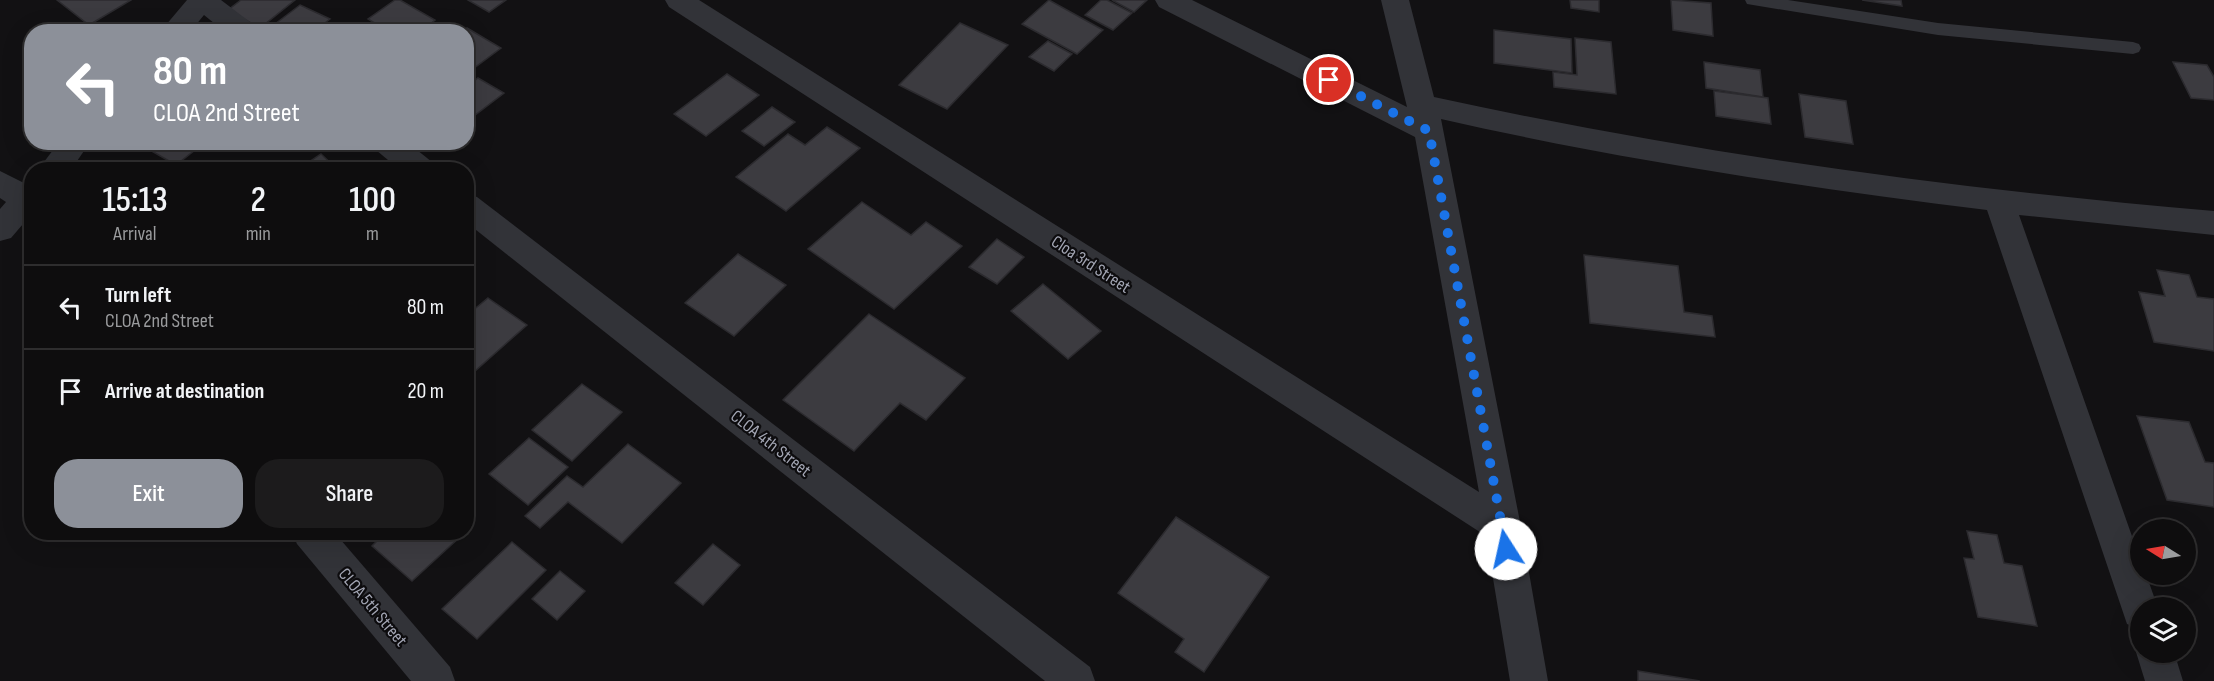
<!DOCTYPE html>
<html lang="en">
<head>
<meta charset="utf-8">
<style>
  body { margin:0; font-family:"Sofia Sans Condensed",sans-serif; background:#1c1b1c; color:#f1f3f6; height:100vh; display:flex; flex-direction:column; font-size:22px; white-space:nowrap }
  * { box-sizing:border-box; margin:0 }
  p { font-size:20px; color:#9b9c9e }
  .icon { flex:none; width:33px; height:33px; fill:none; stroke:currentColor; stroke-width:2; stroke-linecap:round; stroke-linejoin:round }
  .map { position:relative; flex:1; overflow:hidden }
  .details { position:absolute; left:24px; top:162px; width:450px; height:378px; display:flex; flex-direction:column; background:#0e0d0e; border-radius:24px; box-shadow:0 6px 24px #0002,0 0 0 2px #2e2d2e }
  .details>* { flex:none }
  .hud { position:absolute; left:24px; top:24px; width:450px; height:126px; border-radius:24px; box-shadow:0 6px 24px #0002,0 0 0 2px #2e2d2e; background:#8c9099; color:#fff; overflow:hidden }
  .needle { width:39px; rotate:281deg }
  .tools { position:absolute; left:2130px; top:519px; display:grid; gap:12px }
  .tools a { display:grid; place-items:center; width:66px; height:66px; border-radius:50%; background:#0e0d0e; box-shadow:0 6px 24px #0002,0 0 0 2px #2e2d2e; font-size:30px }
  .pin { position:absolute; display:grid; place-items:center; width:51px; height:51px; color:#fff; margin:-26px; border:3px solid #fff; border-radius:50%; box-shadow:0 2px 6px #0007 }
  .me { position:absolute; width:66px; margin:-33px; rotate:350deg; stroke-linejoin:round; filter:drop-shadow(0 0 4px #0008) }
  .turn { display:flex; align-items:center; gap:21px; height:126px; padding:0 30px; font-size:27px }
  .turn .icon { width:78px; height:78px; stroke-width:2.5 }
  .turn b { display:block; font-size:42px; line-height:51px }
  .eta { display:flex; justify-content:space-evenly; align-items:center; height:102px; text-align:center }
  .eta b { font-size:36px; font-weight:600; line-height:42px }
  .primary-button { display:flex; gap:12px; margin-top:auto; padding:12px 30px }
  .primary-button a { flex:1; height:69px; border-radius:24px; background:#8c9099; color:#fff; font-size:24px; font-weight:600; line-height:69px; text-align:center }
  .primary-button a+a { background:#1c1b1c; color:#f1f3f6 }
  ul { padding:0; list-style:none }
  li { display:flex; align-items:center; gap:18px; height:84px; padding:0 30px; border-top:2px solid #2e2d2e }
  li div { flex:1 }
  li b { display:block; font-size:22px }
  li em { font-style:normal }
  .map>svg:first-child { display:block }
  .building { fill:#3c3b40; stroke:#2c2b2f; stroke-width:1.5 }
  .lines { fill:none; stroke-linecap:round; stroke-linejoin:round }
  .lane { fill:#323338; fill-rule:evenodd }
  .street { fill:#323338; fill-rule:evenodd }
  .route { stroke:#1a73e8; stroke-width:10; stroke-dasharray:0 18 }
  .labels { text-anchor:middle; stroke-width:4.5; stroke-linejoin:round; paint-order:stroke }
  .street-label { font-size:18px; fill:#a3a6b4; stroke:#0d0c0e }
</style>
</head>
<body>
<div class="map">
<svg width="2214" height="681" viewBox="0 0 2214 681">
  <rect width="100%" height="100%" fill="#121113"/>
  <g class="building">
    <polygon points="57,0 131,0 89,25"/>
    <polygon points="241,0 295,0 260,28 228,10"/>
    <polygon points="395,0 400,0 435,20 420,32 389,32 368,19"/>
    <polygon points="468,0 506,0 489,12"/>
    <polygon points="1049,0 1103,30 1077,54 1022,24"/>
    <polygon points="1101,0 1107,0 1132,13 1113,30 1085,15"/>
    <polygon points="1112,0 1147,0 1134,12"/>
    <polygon points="1570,0 1599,0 1599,12 1571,8"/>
    <polygon points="1671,0 1711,3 1713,36 1673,30"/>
    <polygon points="1901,0 1902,6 1862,0"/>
    <polygon points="300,5 330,19 313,32 267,30"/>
    <polygon points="960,23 1008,45 947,109 899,85"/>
    <polygon points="467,28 501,48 466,74 466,32 462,32"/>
    <polygon points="1494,30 1571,39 1572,73 1494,63"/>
    <polygon points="1575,38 1611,42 1616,94 1554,87 1553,72 1577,75"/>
    <polygon points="1048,41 1072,54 1054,71 1029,57"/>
    <polygon points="1704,62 1760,70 1763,97 1706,88"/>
    <polygon points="2173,62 2207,65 2214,77 2214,100 2191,98"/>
    <polygon points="727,74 759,95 706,136 674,114"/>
    <polygon points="478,78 504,93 466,122 466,87"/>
    <polygon points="1714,91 1768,98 1771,124 1716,116"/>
    <polygon points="1799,94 1846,101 1853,144 1805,137"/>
    <polygon points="772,107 795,122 764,146 742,131"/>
    <polygon points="827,127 860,148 786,211 736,177 788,134 805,145"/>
    <polygon points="136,142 205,142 176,165"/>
    <polygon points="321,154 338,170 297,170"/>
    <polygon points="862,202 911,235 926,222 962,246 894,309 808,249"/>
    <polygon points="997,239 1024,257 997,284 969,267"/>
    <polygon points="738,254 786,285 734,336 685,303"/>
    <polygon points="1584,255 1678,266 1684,312 1712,316 1715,337 1590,323"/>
    <polygon points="2157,270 2189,275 2197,297 2214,299 2214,351 2154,342 2139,292 2165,296"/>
    <polygon points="1043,284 1101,331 1068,359 1011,311"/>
    <polygon points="488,298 527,325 466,379 466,316"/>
    <polygon points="869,314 965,378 926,420 900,403 854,451 783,400"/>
    <polygon points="582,384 622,412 572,461 532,430"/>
    <polygon points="2137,416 2189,422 2205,462 2214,463 2214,507 2167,500"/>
    <polygon points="529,438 568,467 528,505 489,474"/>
    <polygon points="628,444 681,483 622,543 568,502 540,528 525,516 567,476 583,487"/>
    <polygon points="1176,517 1269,577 1204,672 1175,652 1184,639 1118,593"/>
    <polygon points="1967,531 1997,535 2004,563 2022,566 2037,626 1978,617 1964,558 1974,559"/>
    <polygon points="386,532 457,532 461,536 412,581 372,546"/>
    <polygon points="512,542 546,570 477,639 442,609"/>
    <polygon points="713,544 740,565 703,605 675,583"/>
    <polygon points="560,571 585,591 557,620 532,599"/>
    <polygon points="1638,671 1700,681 1638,681"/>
  </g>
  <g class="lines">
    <polygon class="lane" points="1745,0 1788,0 1938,23 2133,42 2139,44 2141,48 2139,52 2133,54 1938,35 1753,5 1747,4"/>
    <g class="street">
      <polygon points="187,0 221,0 254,25 258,32 225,32 204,15 190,32 160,32"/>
      <path d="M665,0H699L1479,492L1415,137L1159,7L1155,0H1192L1407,107L1381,0H1409L1434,97C1690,153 1953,189 2214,211V235L2019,215L2140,559V574H2146L2158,608H2140V629L2127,624L1987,210C1804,187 1621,160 1441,119L1521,527L1548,681H1510L1486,536L669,7Z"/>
      <polygon points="59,142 90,142 71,170 38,170"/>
      <polygon points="372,142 407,142 432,162 436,170 400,170 376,150"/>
      <polygon points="0,171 26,184 32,182 32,218 29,217 11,238 0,241 0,209 6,202 0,198"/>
      <polygon points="466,193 477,197 1090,667 1095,681 1045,681 466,222"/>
      <polygon points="292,532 334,532 450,667 455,681 411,681 297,544"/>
      <polygon points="2140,641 2140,652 2174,652 2183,681 2145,681 2136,652"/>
    </g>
  </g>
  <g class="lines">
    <polyline class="route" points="1329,80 1429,131 1506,549"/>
  </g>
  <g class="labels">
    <g class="street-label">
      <text transform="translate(1091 264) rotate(33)" y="6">Cloa 3rd Street</text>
      <text transform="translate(771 443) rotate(38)" y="6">CLOA 4th Street</text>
      <text transform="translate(373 607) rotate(50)" y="6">CLOA 5th Street</text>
    </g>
  </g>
</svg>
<div class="tools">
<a><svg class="needle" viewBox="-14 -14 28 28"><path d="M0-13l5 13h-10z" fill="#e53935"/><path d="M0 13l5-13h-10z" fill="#9b9c9e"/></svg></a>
<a><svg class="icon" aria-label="layers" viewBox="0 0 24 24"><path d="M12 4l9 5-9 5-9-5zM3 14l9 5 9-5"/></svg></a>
</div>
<div class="pin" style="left:1329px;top:80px;background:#d93025"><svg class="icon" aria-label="arrive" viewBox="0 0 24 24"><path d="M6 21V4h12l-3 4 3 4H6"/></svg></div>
<svg class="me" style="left:1506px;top:549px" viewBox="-20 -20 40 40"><circle r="19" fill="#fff"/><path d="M0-13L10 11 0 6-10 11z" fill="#1a73e8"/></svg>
<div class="hud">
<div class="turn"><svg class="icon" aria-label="left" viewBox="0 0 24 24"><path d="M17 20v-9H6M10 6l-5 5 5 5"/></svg><div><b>80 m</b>CLOA 2nd Street</div></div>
</div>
<section class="details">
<div class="eta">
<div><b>15:13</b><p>Arrival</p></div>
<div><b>2</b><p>min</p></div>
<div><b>100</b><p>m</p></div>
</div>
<ul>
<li><svg class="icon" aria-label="left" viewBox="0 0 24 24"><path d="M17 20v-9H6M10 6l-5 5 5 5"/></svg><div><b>Turn left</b><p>CLOA 2nd Street</p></div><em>80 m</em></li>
<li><svg class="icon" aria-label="arrive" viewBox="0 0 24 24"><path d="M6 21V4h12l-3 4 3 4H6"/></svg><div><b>Arrive at destination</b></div><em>20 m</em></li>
</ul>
<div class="primary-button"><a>Exit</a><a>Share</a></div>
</section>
</div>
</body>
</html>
